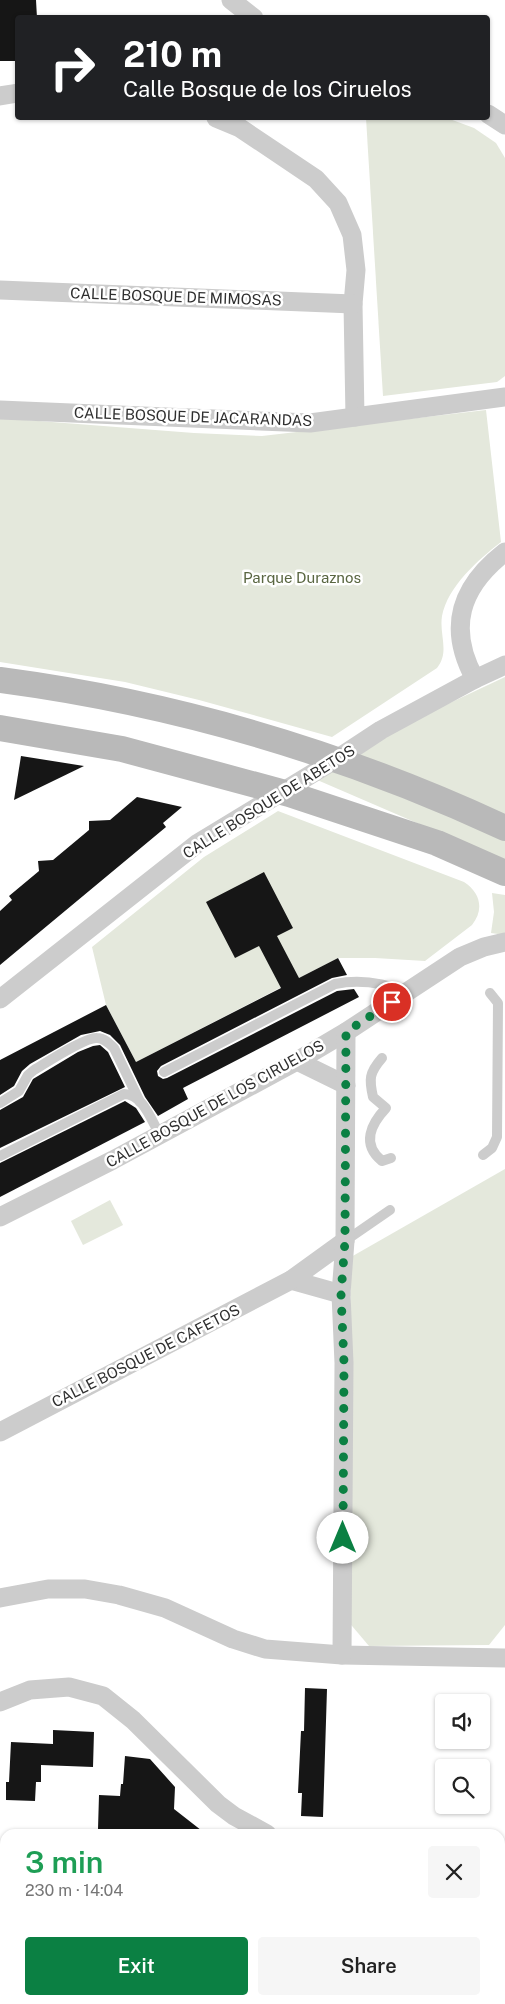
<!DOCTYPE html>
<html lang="en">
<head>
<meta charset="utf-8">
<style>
  body { margin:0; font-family:"Public Sans",sans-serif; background:#f6f6f6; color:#222; height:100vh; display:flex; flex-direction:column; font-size:19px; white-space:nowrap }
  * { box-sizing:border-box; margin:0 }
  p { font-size:16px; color:#767676 }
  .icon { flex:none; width:28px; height:28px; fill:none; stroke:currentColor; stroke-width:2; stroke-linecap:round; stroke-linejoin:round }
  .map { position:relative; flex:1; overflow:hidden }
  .sheet { position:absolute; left:0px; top:1829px; width:505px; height:176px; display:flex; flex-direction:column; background:#fff; border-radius:15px 15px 0 0; box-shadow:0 1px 4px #0004 }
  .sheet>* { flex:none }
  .top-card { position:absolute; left:15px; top:15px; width:475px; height:105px; border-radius:5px; box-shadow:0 1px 4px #0004; background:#202124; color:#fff; overflow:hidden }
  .controls { position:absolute; left:435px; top:1694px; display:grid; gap:10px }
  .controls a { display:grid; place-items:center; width:55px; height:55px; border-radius:5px; background:#fff; box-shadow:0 1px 4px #0004; font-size:25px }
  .pin { position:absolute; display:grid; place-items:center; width:42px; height:42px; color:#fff; margin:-21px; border:2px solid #fff; border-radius:50%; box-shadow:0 1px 5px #0007 }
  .me { position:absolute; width:55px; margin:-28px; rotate:0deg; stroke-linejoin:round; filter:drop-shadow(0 0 4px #0008) }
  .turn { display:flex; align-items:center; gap:18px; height:105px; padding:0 25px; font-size:22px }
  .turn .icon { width:65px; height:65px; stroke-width:2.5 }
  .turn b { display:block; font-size:35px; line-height:42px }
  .round { display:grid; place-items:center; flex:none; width:52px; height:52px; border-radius:5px; background:#f6f6f6 }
  .overview { display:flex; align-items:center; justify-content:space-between; height:85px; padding:0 25px }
  h1 { font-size:30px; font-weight:600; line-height:38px; color:#1e9e55 }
  .action { display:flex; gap:10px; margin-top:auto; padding:10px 25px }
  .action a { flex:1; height:58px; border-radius:5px; background:#0b8043; color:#fff; font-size:20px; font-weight:600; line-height:58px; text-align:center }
  .action a+a { background:#f6f6f6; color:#222 }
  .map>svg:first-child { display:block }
  .green { fill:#e4e8dc }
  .building { fill:#161616 }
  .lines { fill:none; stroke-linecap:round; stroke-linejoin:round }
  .service { stroke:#ccc; stroke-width:10 }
  .minor { stroke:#ccc; stroke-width:19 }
  .tertiary { stroke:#ccc; stroke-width:24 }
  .secondary-bridge { stroke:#b9b9b9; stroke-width:26 }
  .route { stroke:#0b8043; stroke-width:9; stroke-dasharray:0 16.2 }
  .labels { text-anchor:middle; stroke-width:5; stroke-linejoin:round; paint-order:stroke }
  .street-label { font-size:15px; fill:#2f2f2f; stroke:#fff }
  .park-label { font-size:15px; fill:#596641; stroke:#fff }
</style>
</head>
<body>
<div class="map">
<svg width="505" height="2004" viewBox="0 0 505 2004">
  <rect width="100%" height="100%" fill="#fff"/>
  <g class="green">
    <polygon points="366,118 447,118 474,128 496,143 505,158 505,376 497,382 383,396"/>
    <path d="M486,410L501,542C478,560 448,586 442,616C439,635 450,652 437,668L332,737L199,700L125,682L0,662V418L194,433L262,436Z"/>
    <polygon points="505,677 505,861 301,773"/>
    <path d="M278,811L464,882C481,893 484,910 472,925L425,961L375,958H338L136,1062L106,1005L92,947L204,857Z"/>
    <polygon points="492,893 505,895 505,935 491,933 494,912"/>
    <polygon points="505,1169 505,1625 489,1645 369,1646 347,1620 351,1257"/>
    <polygon points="110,1200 123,1225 83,1245 71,1221"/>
  </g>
  <g class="building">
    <polygon points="0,0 36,0 37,18 18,18 18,61 0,61"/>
    <polygon points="21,756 84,766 14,800"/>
    <polygon points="137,797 182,807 163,823 166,827 0,965 0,911 12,900 9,896 39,871 38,861 53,860 89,830 89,821 110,820"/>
    <polygon points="264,872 293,928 277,936 299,978 338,958 347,975 332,978 161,1066 157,1071 158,1076 163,1079 167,1078 337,991 354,989 359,997 183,1088 188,1099 158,1116 145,1097 120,1045 110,1035 100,1031 81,1035 30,1064 22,1071 14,1086 0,1095 0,1060 106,1005 136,1062 281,988 259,946 235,958 206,902"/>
    <polygon points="100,1045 108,1052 125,1087 0,1148 0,1110 23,1097 33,1079 78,1052 93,1046"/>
    <polygon points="125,1101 136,1108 145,1122 0,1197 0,1163"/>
    <polygon points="305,1688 327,1689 323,1817 301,1816 302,1793 298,1793 301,1731 304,1731"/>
    <polygon points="53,1730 94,1732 93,1767 41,1765 41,1782 36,1782 35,1801 6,1800 6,1782 9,1782 11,1742 53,1744"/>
    <polygon points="125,1756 150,1759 175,1787 174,1809 206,1834 150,1834 147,1831 98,1829 99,1795 120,1796 121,1784 123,1784"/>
  </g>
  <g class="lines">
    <g class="service">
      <path d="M382,1058C369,1073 369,1079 373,1097L386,1108C371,1124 361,1144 382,1161L391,1158"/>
      <path d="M164,1072L335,984C359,979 384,983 407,992"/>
      <path d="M0,1103L19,1091L28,1075L34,1070C46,1063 85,1037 97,1038C104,1038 109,1043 114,1048L140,1102"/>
      <polyline points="483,1155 492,1148 497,1137 498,1003 490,993"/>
      <path d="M0,1156L124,1094C143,1094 151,1120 160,1135"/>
      <polyline points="345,1241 390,1210"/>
    </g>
    <g class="minor">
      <polyline points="231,0 254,18"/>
      <polyline points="0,96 18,93"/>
      <polyline points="488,114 505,125"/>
      <polyline points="216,118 240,128 316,179 338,203 352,235 356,270 353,304 355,417"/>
      <polyline points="0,290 353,304"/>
      <polyline points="0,410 310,423 505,397"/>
      <path d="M475,679C447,628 460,587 505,552"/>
      <polyline points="0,999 198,843 343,755 381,730 475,679 505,665"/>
      <polyline points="297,1061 346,1085"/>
      <polyline points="0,1217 113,1160 297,1061 346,1032 460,957 484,947 505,942"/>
      <polyline points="291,1280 341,1294"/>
      <polyline points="0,1432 291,1280 345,1241"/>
      <polyline points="0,1598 48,1589 85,1589 119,1595 165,1608 233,1639 265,1649 342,1655 505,1658"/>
      <polyline points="342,1655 344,1363 341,1294 345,1241 346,1032"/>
      <polyline points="0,1702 30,1690 69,1687 103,1696 133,1720 218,1804 234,1816 267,1834"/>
      <polyline points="0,1863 5,1864"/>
      <polyline points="238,2004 238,2000"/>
    </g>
    <polyline class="tertiary" points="272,2000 278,2004"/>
    <g class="secondary-bridge">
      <path d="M0,680C174,703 346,754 505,828"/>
      <polyline points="0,728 122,749 289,794 437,843 505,873"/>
    </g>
  </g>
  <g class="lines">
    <polyline class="route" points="343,1538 344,1363 341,1294 345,1241 346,1032 392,1002"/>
  </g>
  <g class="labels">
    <g class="street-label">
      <text transform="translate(176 297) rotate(2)" y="5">CALLE BOSQUE DE MIMOSAS</text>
      <text transform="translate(193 417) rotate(2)" y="5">CALLE BOSQUE DE JACARANDAS</text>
      <text transform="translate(269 802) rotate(-32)" y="5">CALLE BOSQUE DE ABETOS</text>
      <text transform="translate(215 1104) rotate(-29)" y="5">CALLE BOSQUE DE LOS CIRUELOS</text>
      <text transform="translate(146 1356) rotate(-27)" y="5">CALLE BOSQUE DE CAFETOS</text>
    </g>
    <g class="park-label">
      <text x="302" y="583">Parque Duraznos</text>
    </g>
  </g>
</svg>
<div class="controls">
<a><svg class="icon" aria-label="sound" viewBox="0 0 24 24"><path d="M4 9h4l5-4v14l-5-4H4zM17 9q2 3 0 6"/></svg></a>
<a><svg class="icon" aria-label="search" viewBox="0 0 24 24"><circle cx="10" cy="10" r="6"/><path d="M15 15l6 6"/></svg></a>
</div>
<div class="pin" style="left:392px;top:1002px;background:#d93025"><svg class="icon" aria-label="arrive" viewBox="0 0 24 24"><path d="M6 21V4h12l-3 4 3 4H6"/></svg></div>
<svg class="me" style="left:343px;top:1538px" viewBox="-20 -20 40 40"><circle r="19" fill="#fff"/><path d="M0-13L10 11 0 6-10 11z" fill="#0b8043"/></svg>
<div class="top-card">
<div class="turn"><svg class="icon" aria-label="right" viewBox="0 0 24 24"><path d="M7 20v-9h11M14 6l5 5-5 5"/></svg><div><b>210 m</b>Calle Bosque de los Ciruelos</div></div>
</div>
<section class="sheet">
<div class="overview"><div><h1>3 min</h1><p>230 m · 14:04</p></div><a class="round"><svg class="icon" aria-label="close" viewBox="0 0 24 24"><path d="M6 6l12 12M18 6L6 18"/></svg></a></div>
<div class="action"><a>Exit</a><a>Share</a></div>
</section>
</div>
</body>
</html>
